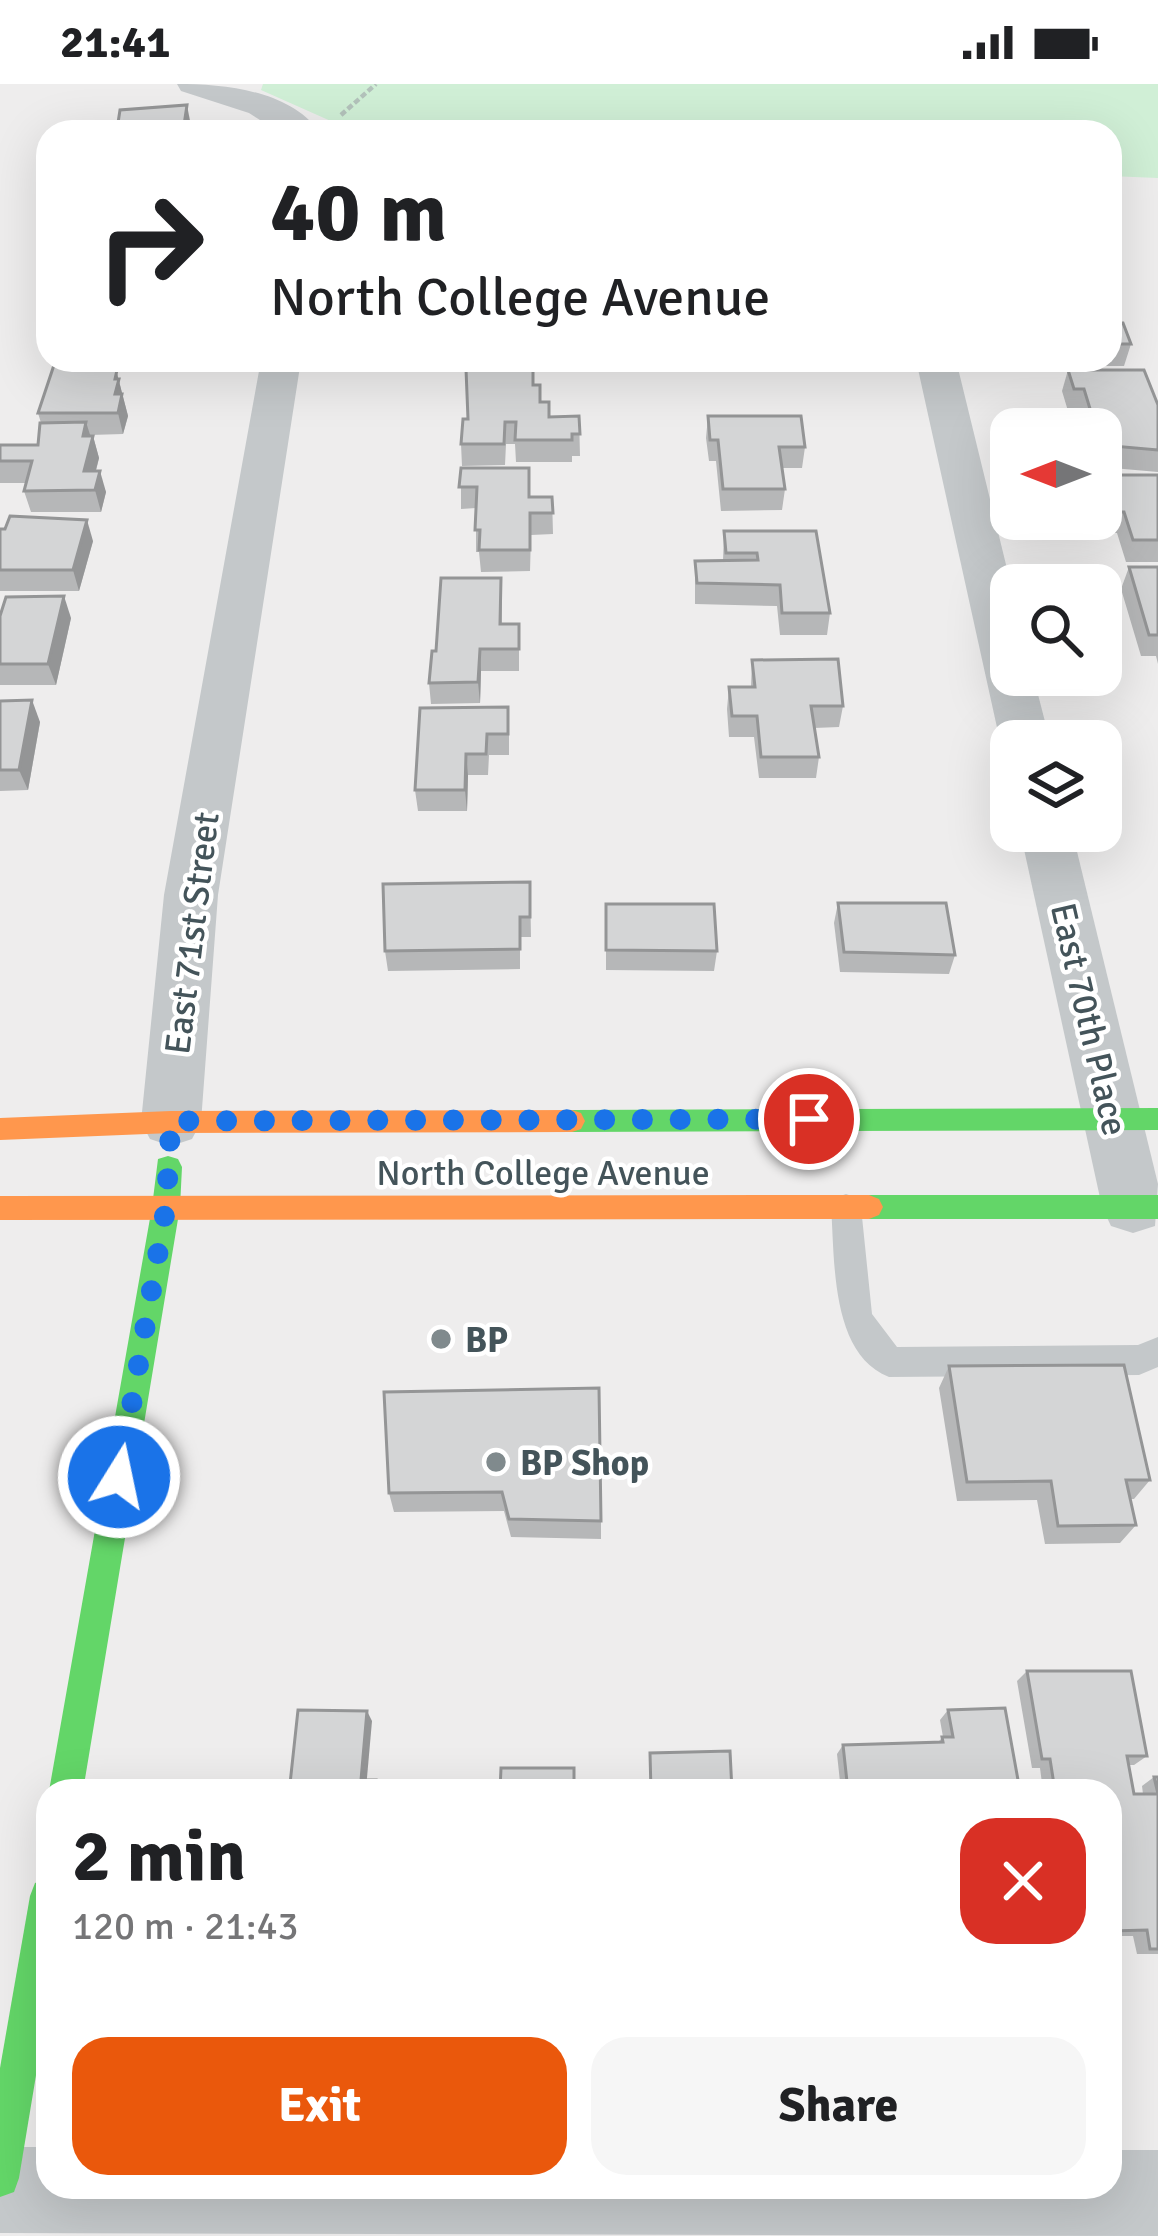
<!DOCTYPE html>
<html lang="en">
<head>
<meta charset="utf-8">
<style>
  body { margin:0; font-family:Signika,sans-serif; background:#f6f6f6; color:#202124; height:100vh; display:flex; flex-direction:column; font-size:45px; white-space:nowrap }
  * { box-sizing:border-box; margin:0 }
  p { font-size:39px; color:#757577 }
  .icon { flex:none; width:66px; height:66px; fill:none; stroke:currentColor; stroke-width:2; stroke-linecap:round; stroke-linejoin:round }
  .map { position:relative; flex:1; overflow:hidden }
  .sheet { position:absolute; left:36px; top:1695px; width:1086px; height:420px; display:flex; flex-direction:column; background:#fff; border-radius:36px; box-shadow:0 12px 48px #0002 }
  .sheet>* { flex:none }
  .hud { position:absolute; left:36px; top:36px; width:1086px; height:252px; border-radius:36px; box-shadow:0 12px 48px #0002; background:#fff; color:#202124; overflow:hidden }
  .needle { width:78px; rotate:270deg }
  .controls { position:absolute; left:990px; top:324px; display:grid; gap:24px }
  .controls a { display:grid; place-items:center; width:132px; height:132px; border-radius:24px; background:#fff; box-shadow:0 12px 48px #0002; font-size:60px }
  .pin { position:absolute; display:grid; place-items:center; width:102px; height:102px; color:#fff; margin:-51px; border:6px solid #fff; border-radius:50%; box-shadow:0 3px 12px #0007 }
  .me { position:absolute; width:132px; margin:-66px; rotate:10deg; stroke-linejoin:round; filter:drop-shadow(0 0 9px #0008) }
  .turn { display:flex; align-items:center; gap:42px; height:252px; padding:0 36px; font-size:54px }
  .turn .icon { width:156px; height:156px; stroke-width:2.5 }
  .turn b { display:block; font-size:84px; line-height:102px }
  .round { display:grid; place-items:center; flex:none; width:126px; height:126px; border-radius:36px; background:#f6f6f6 }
  .headline { display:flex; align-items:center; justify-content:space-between; height:204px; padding:0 36px }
  h1 { font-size:72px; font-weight:800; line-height:90px }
  .action { display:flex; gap:24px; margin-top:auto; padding:24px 36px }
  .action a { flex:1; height:138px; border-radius:36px; background:#ea580c; color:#fff; font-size:48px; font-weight:800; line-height:138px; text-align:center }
  .action a+a { background:#f6f6f6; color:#202124 }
  .status { display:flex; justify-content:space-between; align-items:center; height:84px; padding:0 60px; background:#fff; direction:ltr }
  .status svg { height:33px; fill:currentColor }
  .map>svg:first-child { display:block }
  .green { fill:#d0efd6 }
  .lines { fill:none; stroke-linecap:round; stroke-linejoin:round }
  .path { stroke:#b3c2bb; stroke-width:4.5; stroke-dasharray:6 3; stroke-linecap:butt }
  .lane { fill:#c4c8ca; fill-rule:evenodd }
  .street { fill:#c4c8ca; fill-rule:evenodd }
  .fast { fill:#63d668; fill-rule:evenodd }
  .slow { fill:#ff974d; fill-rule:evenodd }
  .wall { fill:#b6b7b8 }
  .shaded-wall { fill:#949596 }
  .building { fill:#d4d5d6; stroke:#949596; stroke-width:3 }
  .route { stroke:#1a73e8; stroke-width:21; stroke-dasharray:0 37.8 }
  .poi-dot { fill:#808a8d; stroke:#fff; stroke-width:4.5 }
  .labels { text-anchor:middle; stroke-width:9; stroke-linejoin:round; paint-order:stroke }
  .street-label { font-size:36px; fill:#44545a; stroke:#fff }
  .poi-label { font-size:36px; font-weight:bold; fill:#44545a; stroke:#fff; text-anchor:start }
</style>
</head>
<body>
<div class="status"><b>21:41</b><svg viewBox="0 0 49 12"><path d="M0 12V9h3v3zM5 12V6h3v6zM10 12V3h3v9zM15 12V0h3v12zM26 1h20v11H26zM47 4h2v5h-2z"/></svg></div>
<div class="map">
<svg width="1158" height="2152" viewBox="0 0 1158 2152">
  <rect width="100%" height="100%" fill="#eeeded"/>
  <polygon class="green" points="263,0 1158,0 1158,94 1110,92 1110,48 336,48 333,38 261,6"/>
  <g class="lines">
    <polyline class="path" points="341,31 376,0"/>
    <path class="lane" d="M846,1110L857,1114L861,1123L872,1230L897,1263L1138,1261L1158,1253V1283L1139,1291L889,1293C830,1270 835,1175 831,1123L835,1114Z"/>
    <g class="street">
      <path d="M177,0C225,0 288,6 320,48H279L249,29L181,7Z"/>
      <polygon points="261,276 301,276 218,811 201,1038 192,1055 171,1062 150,1055 141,1038 164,811"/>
      <polygon points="916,276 956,276 1011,501 1011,591 1033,591 1050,657 1011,657 1011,670 1000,657"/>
      <polygon points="1020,747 1072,747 1158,1100 1155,1142 1133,1149 1111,1142 1102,1123"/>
      <polygon points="0,2063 48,2063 48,2103 1110,2103 1110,2066 1158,2066 1158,2152 0,2149"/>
    </g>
    <g class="fast">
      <polygon points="1158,1024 1158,1046 572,1048 563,1045 559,1037 563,1029 572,1026"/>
      <polygon points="168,1072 178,1075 182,1083 180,1123 83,1707 49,1707 152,1123 158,1075"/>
      <polygon points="869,1111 1158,1111 1158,1135 869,1135 859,1131 855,1123 859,1115"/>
      <polygon points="48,1794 48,1919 19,2094 14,2108 0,2113 0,1984 30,1812 35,1799"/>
    </g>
    <g class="slow">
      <polygon points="572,1026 581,1029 585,1037 581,1045 572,1048 171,1049 0,1056 0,1034 171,1027"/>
      <polygon points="869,1111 879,1115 883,1123 879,1131 869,1135 0,1136 0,1112"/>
    </g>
  </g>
  <g class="wall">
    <polygon points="120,26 191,42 190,48 120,48 118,39"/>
    <polygon points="1110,215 1115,239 1131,260 1124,282 1053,282 1052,276 1110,276"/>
    <polygon points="114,278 128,332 123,350 90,351 93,352 99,374 96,387 106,408 101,428 31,428 24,407 26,399 0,399 0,361 38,361 41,339 38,329"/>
    <polygon points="1068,286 1158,321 1158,388 1101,383 1101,345 1083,345 1077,327 1068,327 1062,307"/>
    <polygon points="533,301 549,333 579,332 580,372 572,372 572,378 516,378 515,360 506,360 505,381 462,382 461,360 468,335"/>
    <polygon points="708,332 805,363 802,384 782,384 785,405 782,426 721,427 716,377 709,377 706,354"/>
    <polygon points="461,384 530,413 552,413 553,450 531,451 530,487 481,488 479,468 476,468 476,424 461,425"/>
    <polygon points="1102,391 1158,391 1158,478 1126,478 1117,449 1107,449 1101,431"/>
    <polygon points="0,445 93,457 79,507 0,507"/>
    <polygon points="724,447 816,447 830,529 827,551 780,551 777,522 695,520 695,477 723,477"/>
    <polygon points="1129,483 1158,483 1158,580 1156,572 1141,572 1121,505"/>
    <polygon points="502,515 502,540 519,540 519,587 481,587 480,619 431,620 429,599 436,567"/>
    <polygon points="0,532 71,534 56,601 0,601"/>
    <polygon points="752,576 843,622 839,643 814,644 819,673 816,694 759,694 754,653 729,653 727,625 729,603 751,603"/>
    <polygon points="0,617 40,638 28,706 0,707"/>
    <polygon points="420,624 509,644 509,671 489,671 488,691 468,691 467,727 418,727 415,706"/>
    <polygon points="530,798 531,853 520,853 520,885 388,887 385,867"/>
    <polygon points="838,819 955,871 949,890 840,888 834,839"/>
    <polygon points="606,820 717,867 714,887 606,886"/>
    <polygon points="949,1282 1150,1396 1134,1415 1130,1415 1136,1441 1120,1459 1045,1460 1037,1416 957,1417 939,1304"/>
    <polygon points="384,1308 601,1437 601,1455 511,1453 504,1427 394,1428 389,1409"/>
    <polygon points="1027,1587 1147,1672 1134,1681 1129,1681 1134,1710 1143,1710 1142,1702 1154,1693 1158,1693 1158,1870 1137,1870 1133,1852 1110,1852 1110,1707 1043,1707 1040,1684 1032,1684 1017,1597"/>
    <polygon points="948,1626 1020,1707 841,1707 837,1670 843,1661 938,1658 943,1653 940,1636"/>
  </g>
  <g class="shaded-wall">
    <polygon points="187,21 191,42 190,48 183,48"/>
    <polygon points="114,278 128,332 123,350 118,329 112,286"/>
    <polygon points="86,338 92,357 93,352 99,374 90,408 84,387 83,352"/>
    <polygon points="100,387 106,408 101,428 95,406"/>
    <polygon points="87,436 93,457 79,507 73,486"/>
    <polygon points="64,512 71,534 56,601 48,580"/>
    <polygon points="480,565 481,587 480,619 478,598"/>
    <polygon points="32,616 40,638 28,706 19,686"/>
    <polygon points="466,670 468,691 467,727 465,706"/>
    <polygon points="367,1627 372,1637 366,1705 361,1696"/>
  </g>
  <g class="building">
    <polygon points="187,21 183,48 133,48 134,38 118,39 120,26"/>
    <polygon points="1110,215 1115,239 1123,239 1131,260 1110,260"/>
    <polygon points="114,278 112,286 117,286 115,295 119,295 115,310 122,310 118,329 38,329 54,281"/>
    <polygon points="466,285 533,285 533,301 540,301 540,318 549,318 549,333 579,332 580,350 572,350 572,356 515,356 516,338 505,338 504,360 461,360 463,335 468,335"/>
    <polygon points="1068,286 1144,286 1158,321 1158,366 1101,361 1101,345 1095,345 1092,336 1105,336 1103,328 1091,328 1084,305 1074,305"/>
    <polygon points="708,332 801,332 805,363 779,363 785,405 723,405 718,356 710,356"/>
    <polygon points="86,338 83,352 93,352 84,387 100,387 95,406 24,407 32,377 0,377 0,361 38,361 40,339"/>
    <polygon points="461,384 529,384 529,413 552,413 553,429 530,429 530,466 479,466 480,446 475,446 477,403 459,403"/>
    <polygon points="1102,391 1158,391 1158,456 1133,456 1124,428 1114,428"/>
    <polygon points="10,432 87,436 73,486 0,486 0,445 5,445"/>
    <polygon points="724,447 816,447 830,529 782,529 780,501 697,499 695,477 758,476 757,469 726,469"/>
    <polygon points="1129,483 1158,483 1158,551 1149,551"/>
    <polygon points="441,494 501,494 500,540 519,540 519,565 480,565 478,598 429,599 432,567 436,567"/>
    <polygon points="64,512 48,580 0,580 0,532 6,513"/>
    <polygon points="838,575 843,622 811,622 819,673 761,673 757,632 732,632 729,603 755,603 752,576"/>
    <polygon points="32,616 19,686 0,686 0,617"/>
    <polygon points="508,623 508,650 487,650 486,670 466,670 465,706 415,706 420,624"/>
    <polygon points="530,798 530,833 520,833 520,865 385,867 383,800"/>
    <polygon points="838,819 946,819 955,871 844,868"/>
    <polygon points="606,820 714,820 717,867 606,866"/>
    <polygon points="1124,1281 1150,1396 1126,1396 1136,1441 1058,1442 1051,1397 967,1398 949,1282"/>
    <polygon points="599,1304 601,1437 509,1435 502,1408 389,1409 384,1308"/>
    <polygon points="1027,1587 1131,1587 1147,1672 1127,1672 1134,1710 1158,1710 1154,1693 1158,1693 1158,1865 1150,1865 1147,1846 1110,1847 1110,1707 1055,1707 1050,1675 1042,1675"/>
    <polygon points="1005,1624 1020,1707 848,1707 843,1661 943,1658 942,1653 953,1653 948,1626"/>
    <polygon points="298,1626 367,1627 361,1696 376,1696 375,1707 259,1707 259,1700 290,1700"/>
    <polygon points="730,1667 732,1707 651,1707 650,1669"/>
    <polygon points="501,1684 574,1684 574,1707 500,1707"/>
  </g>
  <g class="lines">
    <polyline class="route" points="119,1393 166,1123 171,1037 809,1035"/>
  </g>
  <g class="poi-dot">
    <circle cx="441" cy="1255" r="12"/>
    <circle cx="496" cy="1378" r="12"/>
  </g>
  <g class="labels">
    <g class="street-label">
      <text transform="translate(191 849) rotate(-83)" y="13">East 71st Street</text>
      <text transform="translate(1090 935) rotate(77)" y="13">East 70th Place</text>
      <text x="543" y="1101">North College Avenue</text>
    </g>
    <g class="poi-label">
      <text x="465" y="1268">BP</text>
      <text x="520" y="1391">BP Shop</text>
    </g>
  </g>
</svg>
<div class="controls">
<a><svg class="needle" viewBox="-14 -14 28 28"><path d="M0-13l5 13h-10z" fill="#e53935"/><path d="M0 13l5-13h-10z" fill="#757577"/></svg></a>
<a><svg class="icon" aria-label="search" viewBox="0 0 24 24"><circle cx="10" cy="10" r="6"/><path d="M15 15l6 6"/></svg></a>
<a><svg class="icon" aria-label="layers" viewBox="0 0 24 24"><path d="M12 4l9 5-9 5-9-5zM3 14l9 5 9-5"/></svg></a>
</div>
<div class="pin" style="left:809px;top:1035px;background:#d93025"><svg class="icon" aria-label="arrive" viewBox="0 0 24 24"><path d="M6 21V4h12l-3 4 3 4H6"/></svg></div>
<svg class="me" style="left:119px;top:1393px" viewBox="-20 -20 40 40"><circle r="17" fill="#1a73e8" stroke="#fff" stroke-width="3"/><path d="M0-11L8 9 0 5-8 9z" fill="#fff"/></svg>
<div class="hud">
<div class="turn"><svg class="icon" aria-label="right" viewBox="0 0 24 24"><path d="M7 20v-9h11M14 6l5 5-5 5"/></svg><div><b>40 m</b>North College Avenue</div></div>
</div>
<section class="sheet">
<div class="headline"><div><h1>2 min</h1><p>120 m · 21:43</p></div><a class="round" style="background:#d93025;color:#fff"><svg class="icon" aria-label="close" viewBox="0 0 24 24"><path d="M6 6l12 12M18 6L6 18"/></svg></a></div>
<div class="action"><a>Exit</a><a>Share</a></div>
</section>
</div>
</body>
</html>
